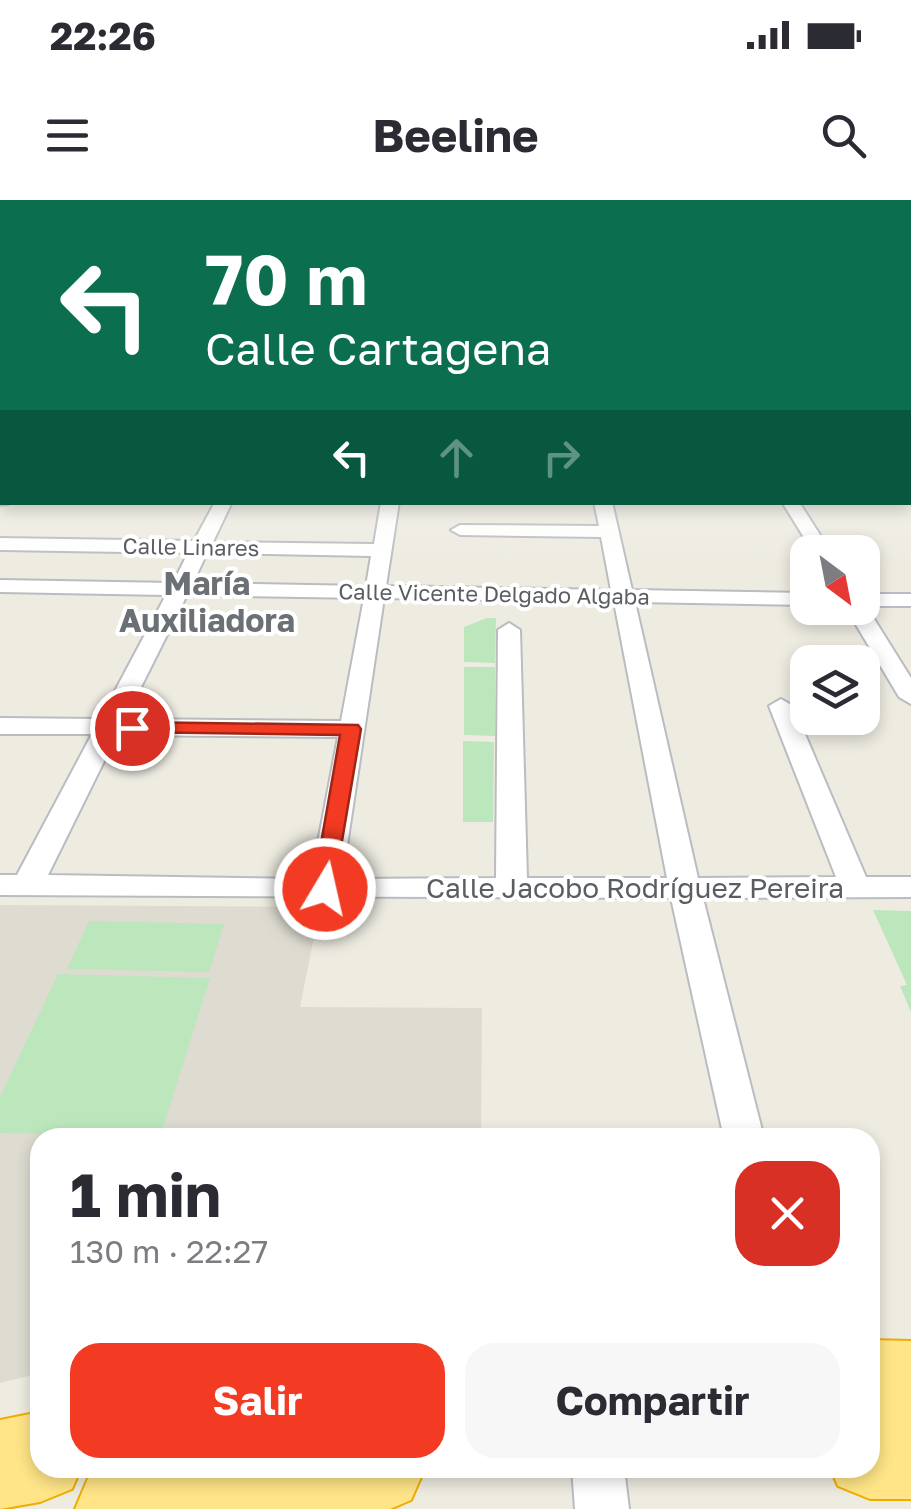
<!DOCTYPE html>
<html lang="es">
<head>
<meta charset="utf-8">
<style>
  body { margin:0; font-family:"Golos Text",sans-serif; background:#f7f7f7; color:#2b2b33; height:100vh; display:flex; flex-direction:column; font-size:38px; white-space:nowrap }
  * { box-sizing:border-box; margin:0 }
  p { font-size:32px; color:#7c7c81 }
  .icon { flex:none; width:55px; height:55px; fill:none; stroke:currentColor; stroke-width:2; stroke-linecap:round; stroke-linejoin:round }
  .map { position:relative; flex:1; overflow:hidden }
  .sheet { position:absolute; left:30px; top:928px; width:850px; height:350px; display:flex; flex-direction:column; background:#fff; border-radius:30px; box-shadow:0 5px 15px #0003 }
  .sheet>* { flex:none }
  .top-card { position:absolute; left:0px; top:0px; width:912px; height:305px; box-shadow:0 5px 15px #0003; background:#0b6e4f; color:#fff; overflow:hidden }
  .needle { width:65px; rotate:148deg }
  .fabs { position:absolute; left:790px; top:335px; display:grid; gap:20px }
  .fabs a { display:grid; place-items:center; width:90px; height:90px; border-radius:20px; background:#fff; box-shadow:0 5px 15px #0003; font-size:50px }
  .pin { position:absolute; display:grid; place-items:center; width:85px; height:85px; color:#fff; margin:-42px; border:5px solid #fff; border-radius:50%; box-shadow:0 2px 10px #0007 }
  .me { position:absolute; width:110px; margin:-55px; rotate:9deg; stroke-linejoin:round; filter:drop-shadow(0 0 8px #0008) }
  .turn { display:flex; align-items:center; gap:35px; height:210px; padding:0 40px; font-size:45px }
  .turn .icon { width:130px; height:130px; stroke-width:2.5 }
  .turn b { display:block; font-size:70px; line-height:85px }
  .lanes { display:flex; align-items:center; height:95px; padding:0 40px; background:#0003; justify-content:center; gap:50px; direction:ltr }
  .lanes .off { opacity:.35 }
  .round { display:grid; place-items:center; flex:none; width:105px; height:105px; border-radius:30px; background:#f7f7f7 }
  .summary { display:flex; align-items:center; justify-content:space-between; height:170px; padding:0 40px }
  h1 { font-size:60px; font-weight:700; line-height:75px }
  .primary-button { display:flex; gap:20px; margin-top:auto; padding:20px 40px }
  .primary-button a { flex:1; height:115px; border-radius:30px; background:#f33a22; color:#fff; font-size:40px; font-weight:700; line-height:115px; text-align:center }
  .primary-button a+a { background:#f7f7f7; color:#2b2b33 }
  .status { display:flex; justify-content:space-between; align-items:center; height:70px; padding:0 50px; background:#fff; direction:ltr }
  .status svg { height:28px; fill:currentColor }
  header { display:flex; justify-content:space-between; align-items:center; height:130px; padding:0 40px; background:#fff; font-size:45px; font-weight:700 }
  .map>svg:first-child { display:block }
  .education { fill:#dedbd0 }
  .green { fill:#bce7bd }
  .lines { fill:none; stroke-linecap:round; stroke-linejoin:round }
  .street-casing { stroke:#b9bcc1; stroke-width:4 }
  .primary-casing { stroke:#fad04e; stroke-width:4 }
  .highway-casing { stroke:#efad00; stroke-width:4 }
  .street { fill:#fff; fill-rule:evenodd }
  .primary { fill:#fff4a5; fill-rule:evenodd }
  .highway { fill:#ffe587; fill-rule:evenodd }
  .route { fill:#f33a22; stroke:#9e2616; stroke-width:2.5 }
  .labels { text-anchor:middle; stroke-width:8; stroke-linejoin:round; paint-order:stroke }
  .far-street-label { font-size:22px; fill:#5a5e63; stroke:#fff }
  .street-label { font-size:28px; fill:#5a5e63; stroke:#fff }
  .far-district-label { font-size:32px; font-weight:bold; fill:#6b7075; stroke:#fff }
</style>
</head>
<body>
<div class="status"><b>22:26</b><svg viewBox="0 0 49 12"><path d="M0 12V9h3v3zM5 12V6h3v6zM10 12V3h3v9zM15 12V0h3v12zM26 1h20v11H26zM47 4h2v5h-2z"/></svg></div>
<header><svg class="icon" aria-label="menu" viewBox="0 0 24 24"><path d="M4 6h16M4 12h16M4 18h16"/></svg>Beeline<svg class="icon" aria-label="search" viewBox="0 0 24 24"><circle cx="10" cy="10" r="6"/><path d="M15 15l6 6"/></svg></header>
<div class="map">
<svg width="911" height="1309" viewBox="0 0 911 1309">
  <rect width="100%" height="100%" fill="#eeece1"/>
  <polygon class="education" points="0,705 320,707 300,807 482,808 481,937 40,938 40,1173 0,1183"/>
  <g class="green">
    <polygon points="487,418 496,418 495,463 464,462 464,427"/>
    <polygon points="464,467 495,467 495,536 464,535"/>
    <polygon points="463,541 494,542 493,622 463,622"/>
    <polygon points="873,710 911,711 911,812 900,786 907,785"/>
    <polygon points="89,721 224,724 209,772 67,769"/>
    <polygon points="58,774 210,778 160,937 0,933 0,897"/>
  </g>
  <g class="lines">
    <defs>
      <g id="street">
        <rect x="0" y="181" width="2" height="6"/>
        <rect x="0" y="203" width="2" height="8"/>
        <rect x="0" y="225" width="2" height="8"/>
        <rect x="0" y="255" width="2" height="10"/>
        <polygon points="0,295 2,302 8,304 0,305"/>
        <path d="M215,302H232L213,342L374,344L381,302H399L386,386L611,390L601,337L460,335L451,330L460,325L599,326L594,302H612L632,390L808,393V405L635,402L698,678L836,677L769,506L781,499L793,506L866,677H911V697L703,698L764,938H724L671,698L0,695V675H17L92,534H0V518L100,519L166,395L0,392V380L173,383L188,353L0,350V338L194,341ZM207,353L371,356L366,386L193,383ZM187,395L364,398L341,521L125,519ZM384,398L614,402L667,678H527L520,430L509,423L498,430L496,678L342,679ZM117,535L338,537L311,679L48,675Z"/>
        <polygon points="782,302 799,302 831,352 813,352"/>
        <polygon points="862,394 911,394 911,406 866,406 911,478 911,504 899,497 846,408 862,408"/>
        <polygon points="572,1268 624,1268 629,1309 575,1309"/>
      </g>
      <rect id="primary" x="910" y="272" width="1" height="15"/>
      <g id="highway">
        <polygon points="870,1140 911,1141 911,1299 870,1299 838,1286 830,1268 870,1268"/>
        <polygon points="40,1212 40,1268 81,1268 72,1289 40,1302 0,1309 0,1220"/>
        <polygon points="109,1268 425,1268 411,1300 390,1309 75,1309 89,1276"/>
      </g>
    </defs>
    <use href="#street" class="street-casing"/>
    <use href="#primary" class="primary-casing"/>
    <use href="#highway" class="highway-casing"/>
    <use href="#street" class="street"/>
    <use href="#primary" class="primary"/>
    <use href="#highway" class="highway"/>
  </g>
  <linearGradient id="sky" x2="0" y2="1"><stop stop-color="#8bc0f1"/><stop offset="0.5" stop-color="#f7f6f2"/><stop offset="1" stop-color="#f7f6f2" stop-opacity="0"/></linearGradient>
  <rect width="911" height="364" fill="url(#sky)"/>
  <polygon class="route" points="132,522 358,525 361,529 333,694 325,697 313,689 340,535 125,532 122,528"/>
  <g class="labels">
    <g class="far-street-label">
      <text transform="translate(191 347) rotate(1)" y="8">Calle Linares</text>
      <text transform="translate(494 394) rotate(1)" y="8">Calle Vicente Delgado Algaba</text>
    </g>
    <g class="street-label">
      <text x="635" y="698">Calle Jacobo Rodríguez Pereira</text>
    </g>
    <g class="far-district-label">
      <text x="207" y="395">María<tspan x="207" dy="37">Auxiliadora</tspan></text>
    </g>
  </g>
</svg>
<div class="fabs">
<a><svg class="needle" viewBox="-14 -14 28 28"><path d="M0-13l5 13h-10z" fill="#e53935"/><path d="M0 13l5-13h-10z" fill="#7c7c81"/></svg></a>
<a><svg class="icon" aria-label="layers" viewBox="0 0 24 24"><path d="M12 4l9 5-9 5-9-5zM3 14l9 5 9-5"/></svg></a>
</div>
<div class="pin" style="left:132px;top:528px;background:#d93025"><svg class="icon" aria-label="arrive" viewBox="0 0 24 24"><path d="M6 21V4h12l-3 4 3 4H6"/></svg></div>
<svg class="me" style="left:325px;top:689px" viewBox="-20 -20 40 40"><circle r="17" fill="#f33a22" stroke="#fff" stroke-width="3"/><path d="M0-11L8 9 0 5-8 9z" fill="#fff"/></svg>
<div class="top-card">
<div class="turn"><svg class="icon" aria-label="left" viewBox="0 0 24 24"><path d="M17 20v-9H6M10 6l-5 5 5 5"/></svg><div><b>70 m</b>Calle Cartagena</div></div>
<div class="lanes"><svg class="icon" aria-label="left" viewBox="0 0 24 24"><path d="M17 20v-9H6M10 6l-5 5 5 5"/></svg><svg class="icon off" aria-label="ahead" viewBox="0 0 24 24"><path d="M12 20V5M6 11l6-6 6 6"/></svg><svg class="icon off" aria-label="right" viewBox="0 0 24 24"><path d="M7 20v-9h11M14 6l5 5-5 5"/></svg></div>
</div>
<section class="sheet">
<div class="summary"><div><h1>1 min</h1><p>130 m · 22:27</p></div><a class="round" style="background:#d93025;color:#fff"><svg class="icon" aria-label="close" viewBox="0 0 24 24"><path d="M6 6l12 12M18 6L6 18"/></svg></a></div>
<div class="primary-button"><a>Salir</a><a>Compartir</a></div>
</section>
</div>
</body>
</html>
